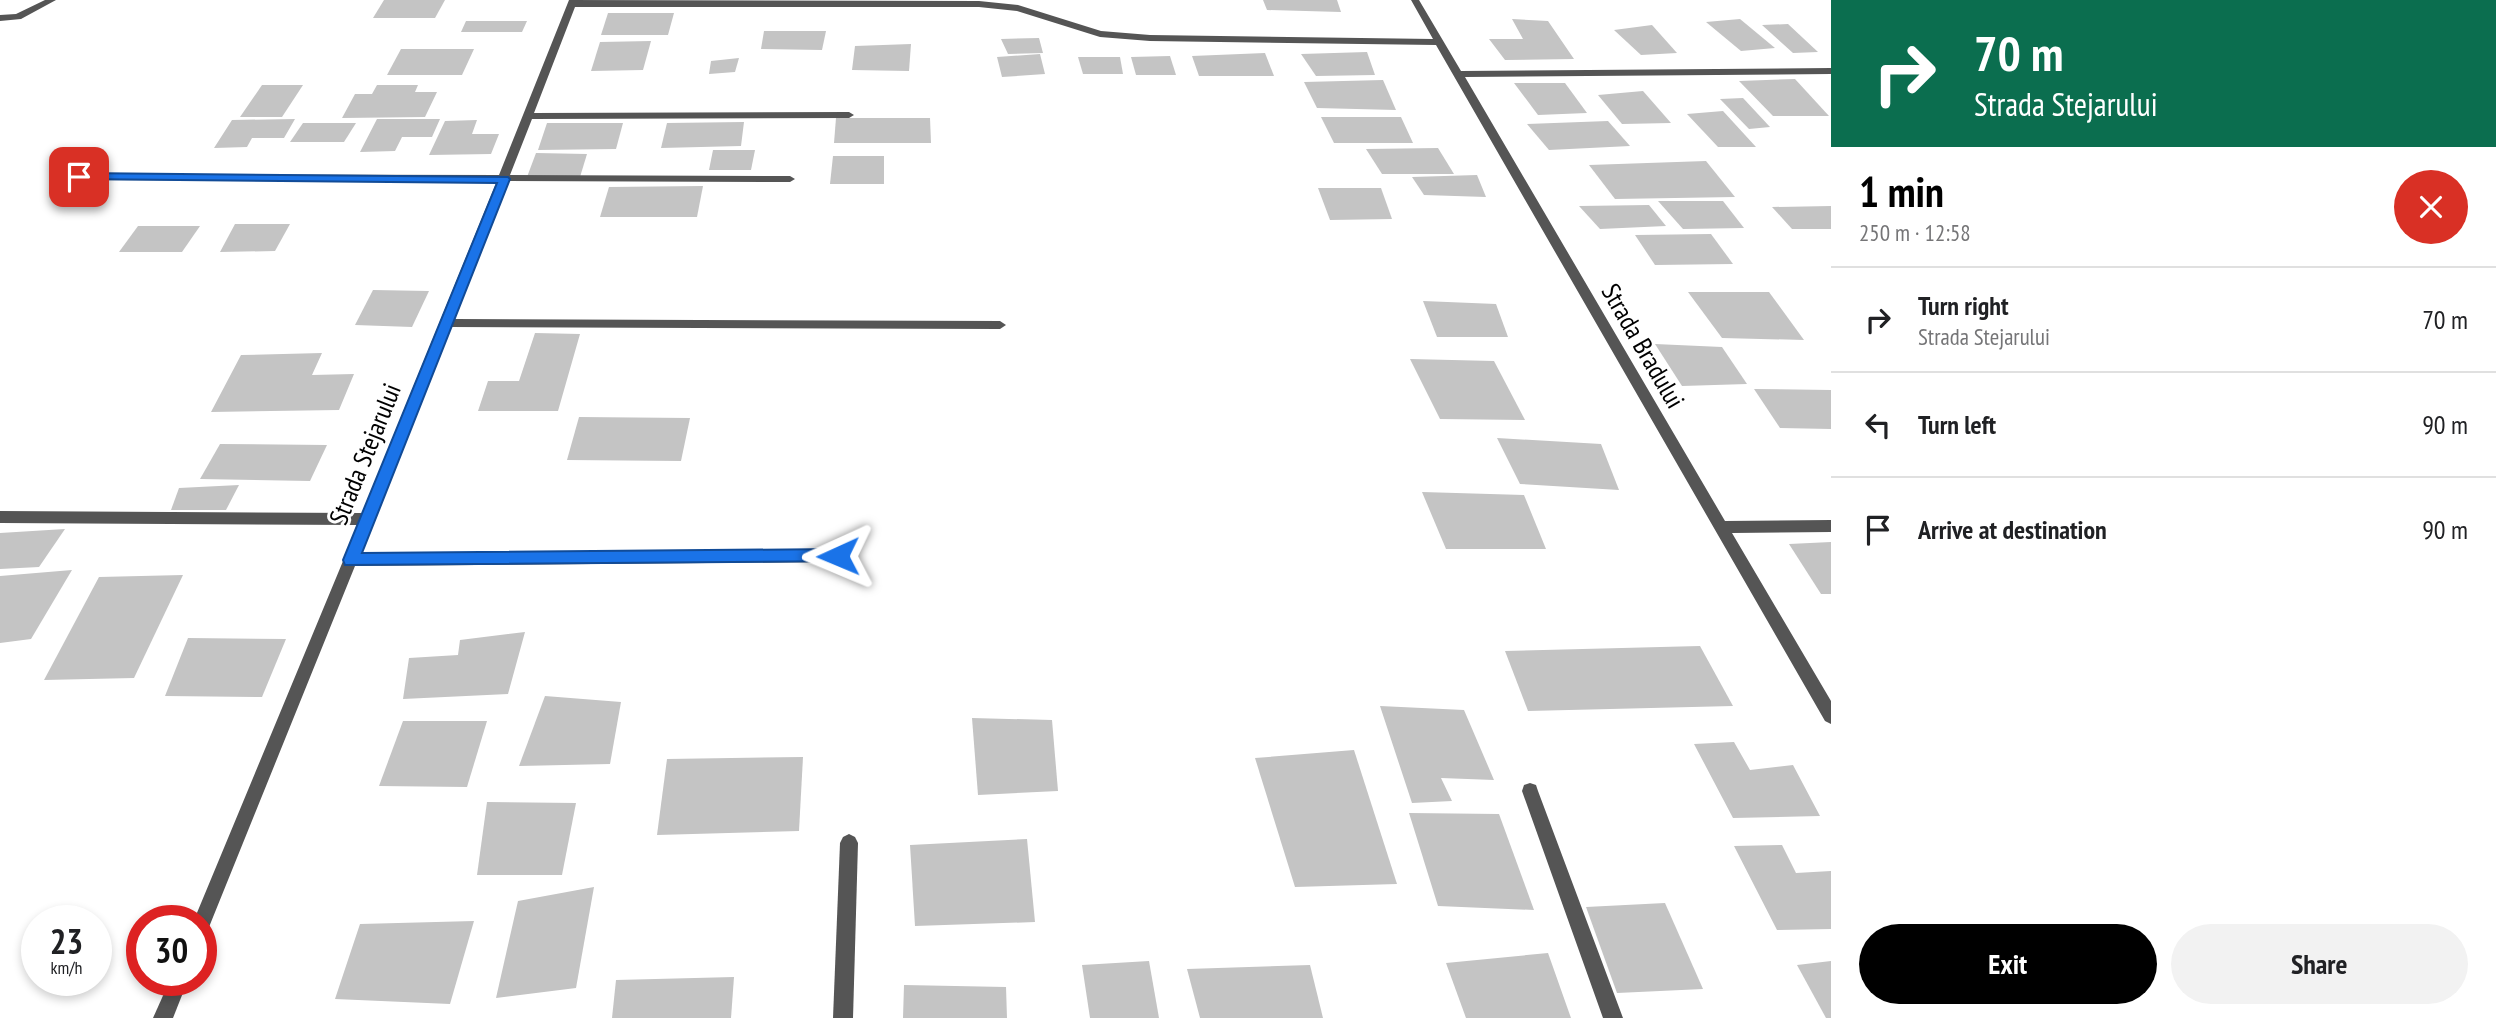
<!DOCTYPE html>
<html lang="en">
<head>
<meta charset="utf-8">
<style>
  body { margin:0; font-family:"PT Sans Narrow",sans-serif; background:#f2f2f2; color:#202124; height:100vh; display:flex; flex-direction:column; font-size:26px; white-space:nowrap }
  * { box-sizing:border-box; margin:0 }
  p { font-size:23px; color:#757577 }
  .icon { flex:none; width:38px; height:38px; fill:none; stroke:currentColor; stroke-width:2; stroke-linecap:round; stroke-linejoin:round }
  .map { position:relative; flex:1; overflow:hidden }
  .details { display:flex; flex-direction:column; background:#fff; width:665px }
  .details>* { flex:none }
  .banner { background:#0b6e4f; color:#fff; overflow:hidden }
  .speed { position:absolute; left:21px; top:905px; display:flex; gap:14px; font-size:35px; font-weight:700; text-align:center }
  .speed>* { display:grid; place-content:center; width:91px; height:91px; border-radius:50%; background:#fff; box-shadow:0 4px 10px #0003; line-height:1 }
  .speed small { font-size:18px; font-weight:400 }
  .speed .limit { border:10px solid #d22; background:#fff; color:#111 }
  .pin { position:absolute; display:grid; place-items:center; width:60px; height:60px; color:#fff; margin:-30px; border-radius:14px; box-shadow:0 4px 10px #0006 }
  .me { position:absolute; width:77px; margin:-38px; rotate:269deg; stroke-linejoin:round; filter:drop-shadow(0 0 5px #0008) }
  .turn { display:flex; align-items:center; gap:24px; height:147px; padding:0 28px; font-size:32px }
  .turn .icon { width:91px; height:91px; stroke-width:2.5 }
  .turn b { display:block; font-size:49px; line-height:60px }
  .round { display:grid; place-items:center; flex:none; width:74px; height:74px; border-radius:37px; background:#f2f2f2 }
  .head { display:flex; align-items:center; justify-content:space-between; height:119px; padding:0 28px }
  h1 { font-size:42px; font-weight:700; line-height:52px; color:#000 }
  .primary-button { display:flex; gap:14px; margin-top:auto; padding:14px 28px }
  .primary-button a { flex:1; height:80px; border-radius:42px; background:#000; color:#fff; font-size:28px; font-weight:700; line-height:80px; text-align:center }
  .primary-button a+a { background:#f2f2f2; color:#202124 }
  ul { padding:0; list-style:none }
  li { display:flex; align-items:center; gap:21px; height:105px; padding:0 28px; border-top:2px solid #e0e0e0 }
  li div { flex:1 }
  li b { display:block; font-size:26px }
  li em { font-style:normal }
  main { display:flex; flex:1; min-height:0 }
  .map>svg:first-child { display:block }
  .building { fill:#c4c4c4 }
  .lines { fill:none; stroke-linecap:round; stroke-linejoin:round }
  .street { fill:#555; fill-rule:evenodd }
  .route { fill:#1a73e8; stroke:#114b97; stroke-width:2 }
  .labels { text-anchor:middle; stroke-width:6; stroke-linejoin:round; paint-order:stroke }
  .street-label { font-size:26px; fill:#000; stroke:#fff }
</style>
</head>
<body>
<main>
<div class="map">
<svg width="1831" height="1018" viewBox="0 0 1831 1018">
  <rect width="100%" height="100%" fill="#fff"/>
  <g class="building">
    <polygon points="384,0 445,0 435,18 373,18"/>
    <polygon points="1263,0 1337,0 1341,12 1267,10"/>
    <polygon points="608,13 674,13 668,35 601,35"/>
    <polygon points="1512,19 1548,21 1574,59 1505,60 1489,39 1523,39"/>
    <polygon points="1740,19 1775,48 1741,51 1706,22"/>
    <polygon points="466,21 527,21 522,32 461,32"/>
    <polygon points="1788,24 1818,52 1793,53 1762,25"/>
    <polygon points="1652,25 1677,53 1641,55 1614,30"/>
    <polygon points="764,31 826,31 822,50 761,49"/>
    <polygon points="1039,38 1043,53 1008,54 1001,39"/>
    <polygon points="651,41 643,70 591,71 600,42"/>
    <polygon points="911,44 909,71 852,70 855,46"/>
    <polygon points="401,49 474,49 462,75 387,75"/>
    <polygon points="1367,52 1375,75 1316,76 1301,54"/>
    <polygon points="1265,53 1274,76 1199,76 1192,56"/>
    <polygon points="1040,54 1045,74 1002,77 997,57"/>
    <polygon points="1170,56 1176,75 1136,75 1131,57"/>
    <polygon points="1078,57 1120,57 1123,74 1083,74"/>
    <polygon points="739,58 735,72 709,74 711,61"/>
    <polygon points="1795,79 1829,116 1773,116 1739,81"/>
    <polygon points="1383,80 1396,110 1317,108 1304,82"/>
    <polygon points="1514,83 1565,83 1587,113 1538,115"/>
    <polygon points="262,85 303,85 282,117 240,117"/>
    <polygon points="377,85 418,85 415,92 437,92 425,117 342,118 355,94 372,94"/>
    <polygon points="1643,91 1671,123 1622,124 1598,95"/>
    <polygon points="1743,98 1770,127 1749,129 1720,99"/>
    <polygon points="1723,111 1756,147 1718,147 1687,114"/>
    <polygon points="1321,117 1401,117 1413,143 1334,143"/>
    <polygon points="836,118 930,118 931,143 834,143"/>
    <polygon points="295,119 284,138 252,138 247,147 214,148 232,120"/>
    <polygon points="377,119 440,119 432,137 402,137 395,151 360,152"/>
    <polygon points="477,120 472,134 499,134 491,154 429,155 445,121"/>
    <polygon points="1608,121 1630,146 1549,150 1527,124"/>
    <polygon points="744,122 741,146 661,148 667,123"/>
    <polygon points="303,123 356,123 344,142 290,142"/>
    <polygon points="547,123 623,123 616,149 538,150"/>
    <polygon points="1438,148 1454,174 1382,174 1366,149"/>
    <polygon points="713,150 755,150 751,170 709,170"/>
    <polygon points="536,153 587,154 580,177 527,177"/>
    <polygon points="833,156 884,156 884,184 830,184"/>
    <polygon points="1706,161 1735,197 1615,199 1589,165"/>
    <polygon points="1477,175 1486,197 1424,195 1412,177"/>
    <polygon points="703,186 697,217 600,217 609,187"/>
    <polygon points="1318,188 1381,188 1392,219 1330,220"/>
    <polygon points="1658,201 1723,201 1744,228 1683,229"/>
    <polygon points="1649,205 1666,226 1600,229 1579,206"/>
    <polygon points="1831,206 1831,229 1792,229 1772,207"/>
    <polygon points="235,224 290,224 275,251 220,252"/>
    <polygon points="138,226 200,226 182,252 119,252"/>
    <polygon points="1711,234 1733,264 1655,265 1635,235"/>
    <polygon points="373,290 429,291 412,327 355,325"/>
    <polygon points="1688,292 1769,292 1804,340 1722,338"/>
    <polygon points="1423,301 1496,304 1508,337 1437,337"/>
    <polygon points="535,333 580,334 558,411 478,411 488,381 519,381"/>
    <polygon points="1655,344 1722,347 1747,384 1682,386"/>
    <polygon points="322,353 312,375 354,374 339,410 211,412 241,355"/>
    <polygon points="1410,359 1494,361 1525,420 1440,419"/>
    <polygon points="1754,389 1831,390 1831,429 1780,428"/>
    <polygon points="579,417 690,418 681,461 567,460"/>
    <polygon points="1497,438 1601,444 1619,490 1520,484"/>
    <polygon points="220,444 327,445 310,481 200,479"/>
    <polygon points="239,485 226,510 171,510 179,488"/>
    <polygon points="1422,492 1524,495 1546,549 1446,549"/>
    <polygon points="65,529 39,567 0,569 0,533"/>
    <polygon points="1831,542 1831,594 1821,594 1789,544"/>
    <polygon points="72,570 31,639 0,643 0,576"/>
    <polygon points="183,575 134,678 44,680 99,577"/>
    <polygon points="525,632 508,694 403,699 409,658 458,655 460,640"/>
    <polygon points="188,638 286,639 262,697 165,696"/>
    <polygon points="1700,646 1733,706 1528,711 1505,651"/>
    <polygon points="545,696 621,702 610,764 519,766"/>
    <polygon points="1380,706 1464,710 1494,780 1441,778 1452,801 1412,803"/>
    <polygon points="972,718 1052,720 1058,791 978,795"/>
    <polygon points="403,721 487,721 467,787 379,786"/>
    <polygon points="1734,742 1750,770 1793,765 1820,816 1733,818 1694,744"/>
    <polygon points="1354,750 1397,884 1295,887 1255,758"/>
    <polygon points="803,757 799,831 657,835 667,759"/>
    <polygon points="487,802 576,803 562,875 477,875"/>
    <polygon points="1409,813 1499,814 1534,910 1438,906"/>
    <polygon points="1027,839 1035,922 915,926 910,845"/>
    <polygon points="1782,845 1796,873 1831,871 1831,929 1777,930 1734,846"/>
    <polygon points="594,887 576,988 496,998 518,901"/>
    <polygon points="1665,903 1703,989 1617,993 1586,907"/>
    <polygon points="474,921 450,1004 335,999 360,924"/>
    <polygon points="1548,953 1571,1018 1466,1018 1446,963"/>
    <polygon points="1149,961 1159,1018 1090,1018 1082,965"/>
    <polygon points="1831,961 1831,1018 1826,1018 1797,965"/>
    <polygon points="1310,965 1323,1018 1200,1018 1187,969"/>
    <polygon points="734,977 731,1018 612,1018 616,980"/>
    <polygon points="904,985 1006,987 1007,1018 903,1018"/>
  </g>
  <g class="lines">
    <g class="street">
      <polygon points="45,0 56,0 21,19 0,21 0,15 16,14"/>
      <polygon points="569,0 979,1 1018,5 1101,31 1150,35 1433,39 1411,0 1419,0 1461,71 1831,68 1831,74 1465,77 1725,521 1831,520 1831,532 1732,533 1831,701 1831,724 1825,721 1436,45 1150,41 1100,37 1017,11 979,7 575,7 534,113 849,112 854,115 849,118 532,119 510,175 790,176 795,179 790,182 508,181 455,319 1000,321 1006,325 1000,329 451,327 360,554 838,550 843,552 845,556 843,560 838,562 355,566 207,932 201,935 201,920 194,920 358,525 0,523 0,511 362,513 497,181 79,180 74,177 79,174 499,175"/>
      <polygon points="1530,783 1536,785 1538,791 1623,1018 1603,1018 1522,791 1524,785"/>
      <polygon points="849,834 855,837 858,843 853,1018 833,1018 840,843 843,837"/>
      <polygon points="170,980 188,980 173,1018 153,1018"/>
    </g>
  </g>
  <polygon class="route" points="79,173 508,177 510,179 362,553 838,549 843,551 846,556 843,561 345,565 343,560 497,183 75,179 75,174"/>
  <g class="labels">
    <g class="street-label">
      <text transform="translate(1643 346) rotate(60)" y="9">Strada Bradului</text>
      <text transform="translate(365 454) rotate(-68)" y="9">Strada Stejarului</text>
    </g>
  </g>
</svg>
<div class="speed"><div>23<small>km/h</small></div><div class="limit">30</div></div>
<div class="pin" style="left:79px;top:177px;background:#d93025"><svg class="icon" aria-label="arrive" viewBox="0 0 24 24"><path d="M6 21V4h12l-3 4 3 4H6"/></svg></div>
<svg class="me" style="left:838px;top:556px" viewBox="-20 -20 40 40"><path d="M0-17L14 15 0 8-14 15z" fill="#1a73e8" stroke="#fff" stroke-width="4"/></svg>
</div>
<section class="details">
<div class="banner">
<div class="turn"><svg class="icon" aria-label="right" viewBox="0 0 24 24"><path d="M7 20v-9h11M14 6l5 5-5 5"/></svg><div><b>70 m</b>Strada Stejarului</div></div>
</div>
<div class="head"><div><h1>1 min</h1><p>250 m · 12:58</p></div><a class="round" style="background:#d93025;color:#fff"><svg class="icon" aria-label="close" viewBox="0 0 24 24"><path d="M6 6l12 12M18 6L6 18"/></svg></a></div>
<ul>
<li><svg class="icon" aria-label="right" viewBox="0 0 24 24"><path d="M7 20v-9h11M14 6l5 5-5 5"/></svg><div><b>Turn right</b><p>Strada Stejarului</p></div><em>70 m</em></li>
<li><svg class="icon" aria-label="left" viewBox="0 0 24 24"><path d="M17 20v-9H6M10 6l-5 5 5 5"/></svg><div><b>Turn left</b></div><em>90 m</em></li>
<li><svg class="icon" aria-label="arrive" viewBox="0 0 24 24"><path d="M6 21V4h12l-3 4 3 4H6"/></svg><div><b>Arrive at destination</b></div><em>90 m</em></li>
</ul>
<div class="primary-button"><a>Exit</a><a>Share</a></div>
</section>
</main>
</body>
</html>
